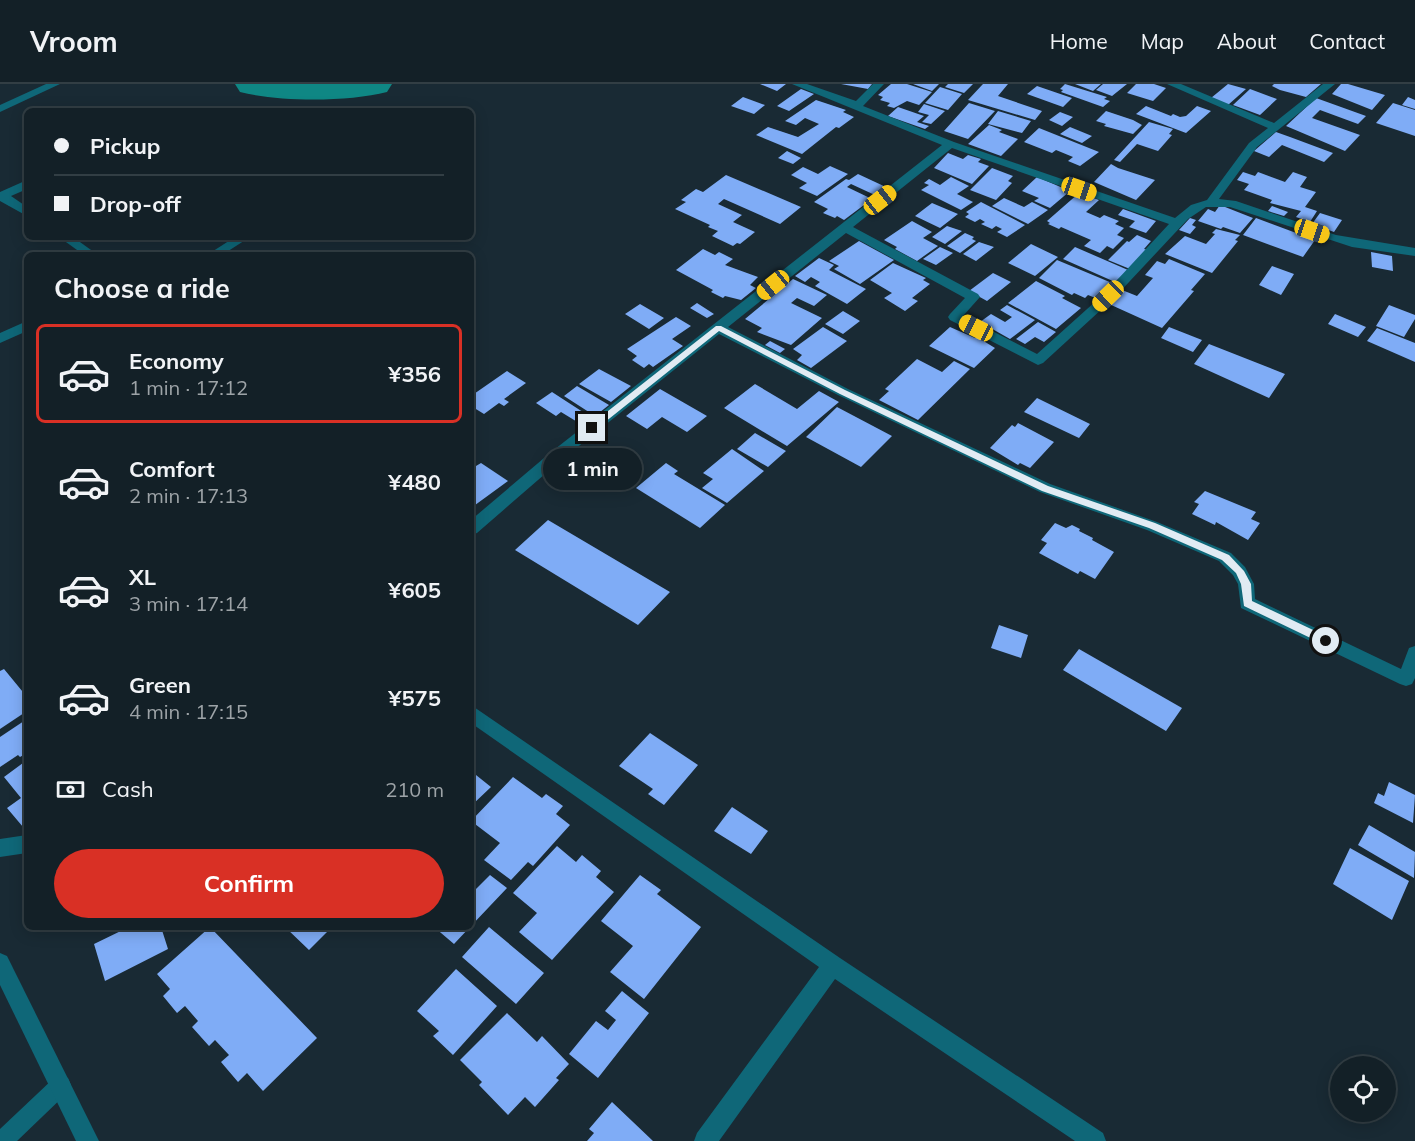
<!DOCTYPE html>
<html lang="en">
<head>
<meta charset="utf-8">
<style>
  body { margin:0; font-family:Mulish,sans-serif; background:#202d33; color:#f1f3f6; height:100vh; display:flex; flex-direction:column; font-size:22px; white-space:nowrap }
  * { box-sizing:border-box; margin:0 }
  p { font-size:20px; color:#9da3a7 }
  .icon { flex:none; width:33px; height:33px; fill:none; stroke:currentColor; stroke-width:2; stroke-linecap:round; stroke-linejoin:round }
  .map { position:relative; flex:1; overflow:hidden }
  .drawer { position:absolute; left:24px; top:168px; width:450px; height:678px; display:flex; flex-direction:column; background:#132027; border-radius:9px; box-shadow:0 3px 15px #0003,0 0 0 2px #323e44 }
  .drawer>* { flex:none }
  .top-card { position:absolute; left:24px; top:24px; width:450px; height:132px; border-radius:9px; box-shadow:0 3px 15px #0003,0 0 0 2px #323e44; display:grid; align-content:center; height:132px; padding:0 30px; background:#132027 }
  .fabs { position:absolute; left:1330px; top:972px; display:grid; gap:12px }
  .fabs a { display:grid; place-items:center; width:66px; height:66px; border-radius:50%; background:#132027; box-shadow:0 3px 15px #0003,0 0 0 2px #323e44; font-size:30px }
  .end { position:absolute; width:27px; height:27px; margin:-14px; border:8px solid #e1ebf3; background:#111; box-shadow:0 0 0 3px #111 }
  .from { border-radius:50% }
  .bubble { position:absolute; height:42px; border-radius:21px; background:#132027; box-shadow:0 3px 15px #0003,0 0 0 2px #323e44; font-size:20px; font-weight:700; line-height:42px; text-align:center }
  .car { position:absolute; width:18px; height:36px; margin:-18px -9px; border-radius:8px; box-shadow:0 0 4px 2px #0007; background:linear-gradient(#f5c518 24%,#345 0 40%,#f5c518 0 76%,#345 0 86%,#f5c518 0) }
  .top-card b { display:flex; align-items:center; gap:21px; height:57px; font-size:22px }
  .top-card b+b { border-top:2px solid #323e44 }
  .top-card i { width:15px; height:15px; background:#f1f3f6 }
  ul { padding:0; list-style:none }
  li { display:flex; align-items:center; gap:18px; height:99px; margin:0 12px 9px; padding:0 18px; border:3px solid transparent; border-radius:9px }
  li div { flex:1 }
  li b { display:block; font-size:22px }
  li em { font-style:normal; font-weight:700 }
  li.on { border-color:#d93025 }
  li>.icon { width:54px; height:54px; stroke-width:1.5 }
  h2 { padding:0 30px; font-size:27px; line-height:72px }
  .pay { display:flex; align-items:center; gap:15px; height:66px; padding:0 30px; font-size:22px }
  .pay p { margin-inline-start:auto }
  .primary-button { display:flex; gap:12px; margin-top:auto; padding:12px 30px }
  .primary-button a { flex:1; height:69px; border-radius:36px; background:#d93025; color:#fff; font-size:24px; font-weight:700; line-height:69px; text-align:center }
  header { display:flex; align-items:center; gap:36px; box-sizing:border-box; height:84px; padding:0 30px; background:#132027; border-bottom:2px solid #323e44 }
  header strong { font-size:28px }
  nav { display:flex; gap:33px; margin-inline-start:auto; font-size:21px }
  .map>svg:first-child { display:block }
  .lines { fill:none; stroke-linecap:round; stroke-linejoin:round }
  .river { fill:#0f8784; fill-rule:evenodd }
  .building { fill:#7facf6 }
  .service { fill:#0f6778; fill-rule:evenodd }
  .minor { fill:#0f6778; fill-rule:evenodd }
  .tertiary { fill:#0f6778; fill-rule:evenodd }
  .route { fill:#e1ebf3 }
</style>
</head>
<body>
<header>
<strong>Vroom</strong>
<nav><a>Home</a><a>Map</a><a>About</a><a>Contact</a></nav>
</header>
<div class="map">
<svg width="1415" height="1057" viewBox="0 0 1415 1057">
  <rect width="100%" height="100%" fill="#192a34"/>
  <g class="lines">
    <path class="river" d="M235 0H392L387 8C348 18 279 18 240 8Z"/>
  </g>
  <path class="building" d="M760 0H786L777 7Z
    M841 0H872L868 5Z
    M891 0H907L932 8 919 21 907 17 894 24 887 22 890 19 880 16 883 13 878 11Z
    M913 0H939L932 7Z
    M948 0H973L964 9 945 3Z
    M983 0H1008L998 12 1042 27 1035 36 968 16Z
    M1065 0 1107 13 1104 15 1110 17 1103 23 1061 8 1063 6 1060 5Z
    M1075 0H1101L1093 7Z
    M1103 0H1127L1112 12 1096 6Z
    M1136 0H1154L1166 4 1153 17 1127 9Z
    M1228 0 1246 5 1228 21 1211 14Z
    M1274 0H1321L1306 13 1280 6 1272 2Z
    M1341 0H1348L1385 11 1372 26 1332 10Z
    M1037 2 1072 14 1063 23 1027 10Z
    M940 3 962 10 948 26 925 19Z
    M801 5 814 10 789 27 777 22Z
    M1250 5 1277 15 1260 31 1233 21Z
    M743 13 765 21 754 30 731 22Z
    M1408 13 1415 16V25L1402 21Z
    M1316 14 1366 32 1358 40 1320 26 1312 34 1360 51 1345 67 1286 42Z
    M816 16 846 26 843 28 854 33 839 44 836 43 802 70 756 51 768 43 798 53 819 40 805 34 796 41 785 37Z
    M969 19 995 27 968 55 944 47Z
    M1393 19 1415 26V52L1376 39Z
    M924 20 945 27 931 40 922 38 929 31 918 28Z
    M1146 22 1171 32 1173 30 1180 33 1186 32 1197 22 1211 27 1186 49 1136 30Z
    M898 23 924 32 917 38 929 42 925 45 888 32Z
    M998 27 1031 37 1022 49 988 40Z
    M1106 27 1133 36 1142 41 1133 50 1104 42 1106 40 1096 37Z
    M1060 28 1073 33 1062 42 1049 36Z
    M1149 38 1173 45 1169 50 1172 51 1158 67 1137 60 1120 78 1114 76Z
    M989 41 1002 46 999 48 1018 55 1001 72 968 60Z
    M1070 43 1092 52 1082 59 1060 50Z
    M1039 44 1099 68 1080 82 1068 77 1073 73 1056 66 1052 69 1024 58Z
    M1276 48 1290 53 1333 69 1324 78 1282 61 1269 73 1254 67Z
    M787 67 801 74 793 80 778 74Z
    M948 69 963 75 968 71 981 75 978 78 989 82 972 100 934 84Z
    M1111 80 1118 84 1155 96 1136 116 1094 98Z
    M830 82 848 90 817 112 799 104 807 99 791 91 803 83 818 90Z
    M992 84 1013 92 1008 97 1012 99 996 116 970 106Z
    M1243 88 1255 92 1258 88 1285 98 1293 88 1307 93 1300 103 1316 108 1305 123 1317 127 1310 138 1296 133 1301 127 1270 119 1272 116 1244 106 1249 100 1237 96Z
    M858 90 888 104 877 112 851 100 847 103 872 115 844 136 837 132 835 134 823 129 828 125 814 118 846 95 849 96Z
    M726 91 801 123 780 140 724 115 718 120 742 131 733 138 755 148 740 160 737 159 733 162 712 152 718 147 708 143 710 141 675 125 686 118 681 116 696 105 703 108Z
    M951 93 969 102 957 110 973 118 961 126 921 106 929 101 924 99 929 95 940 101Z
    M1037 93 1070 107 1050 124 1034 117 1039 114 1022 107Z
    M1079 109 1099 116 1086 128 1100 134 1104 131 1119 137 1115 140 1124 144 1117 151 1124 154 1113 165 1107 162 1100 169 1084 162 1091 156 1061 143 1059 145 1048 140 1050 139 1047 137Z
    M1004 114 1024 123 1032 118 1048 126 1028 140 992 122Z
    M981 118 1025 141 1007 153 997 148 1002 145 996 142 992 145 981 140 985 138 980 135 975 138 965 133 969 130 966 128Z
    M932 119 958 130 940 144 915 132Z
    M1220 121 1253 134 1240 149 1223 143 1221 145 1198 137 1208 125 1215 128Z
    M1272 122 1288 128 1284 132 1268 127Z
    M1123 125 1156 137 1146 149 1129 143 1135 137 1118 131Z
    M1320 129 1342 136 1334 148 1312 140Z
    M1190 134 1196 136 1192 141 1196 143 1190 150 1179 146Z
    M1256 134 1315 156 1303 173 1243 151Z
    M912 137 932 148 923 154 938 162 917 177 895 165 897 163 884 156Z
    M947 142 962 147 945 160 932 153Z
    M1216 145 1240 151 1235 156 1238 157 1212 189 1165 170 1185 152 1206 160 1215 150 1212 149Z
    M965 149 974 153 972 155 976 157 960 169 947 162Z
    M1137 151 1151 157 1144 165 1148 166 1130 185 1108 176 1127 157 1129 158Z
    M859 157 894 176 860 200 834 185 839 182 829 177Z
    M979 158 994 163 976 177 963 170Z
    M1031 160 1058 173 1035 192 1008 179Z
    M940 163 953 169 936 181 923 175Z
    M1075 163 1128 186 1115 198 1063 175Z
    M703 165 715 171 719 168 733 175 725 181 758 193 750 201 756 204 741 216 725 212 723 214 711 208 713 206 676 186Z
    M1371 168 1392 172 1393 187 1372 183Z
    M819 174 834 181 829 186 866 205 847 220 815 202 820 198 811 193 805 198 795 192Z
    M1169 175 1205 190 1191 206 1194 207 1162 244 1109 220 1122 206 1137 212 1153 194 1145 191 1157 177 1165 180Z
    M1057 176 1112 199 1098 215 1088 211 1085 214 1074 209 1072 211 1039 194Z
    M893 179 926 194 923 196 930 200 912 214 918 217 905 227 884 214 892 209 870 196Z
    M1272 182 1294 190 1281 211 1259 201Z
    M993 189 1011 198 987 217 969 207Z
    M793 195 827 211 814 222 797 214 791 219 822 234 791 261 757 248 762 244 745 235Z
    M1036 197 1065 212 1062 214 1081 224 1056 245 1008 219Z
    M697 219 714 230 707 234 690 224Z
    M640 220 664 234 649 245 625 230Z
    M1007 221 1035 236 1010 255 980 238 991 230 1005 238 1012 233 1000 226Z
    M1389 221 1415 231V235L1404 253 1376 242Z
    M843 227 860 237 843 250 825 240Z
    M1335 230 1366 243 1358 253 1328 240Z
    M676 233 691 242 672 255 683 262 653 283 649 280 644 284 632 276 637 272 627 265Z
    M1038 238 1056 248 1044 258 1035 253 1025 260 1016 255Z
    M823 243 847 257 811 284 797 276 802 271 793 265Z
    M950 243 975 254 977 253 995 264 974 284 929 262Z
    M1169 243 1202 256 1193 268 1161 254Z
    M1377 244 1415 259V278L1367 257Z
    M770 257 785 265 780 269 765 261Z
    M1209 260 1285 290 1269 314 1194 280Z
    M917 275 942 288 954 277 970 285 918 336 879 316 889 307 885 305Z
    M599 285 631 302 611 318 579 300Z
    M507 287 526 299 504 315 509 318 504 322 499 319 484 330 471 322V312Z
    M755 300 797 325 819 307 839 318 787 362 724 324Z
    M577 302 609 321 595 332 564 312Z
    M660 305 707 332 687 348 662 333 647 345 626 332Z
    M552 308 589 332 579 339 561 328 556 332 536 319Z
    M1037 314 1090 340 1079 354 1024 328Z
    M837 323 892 352 861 383 806 353Z
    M1018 339 1054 358 1030 384 1020 379 1018 381 990 364 1012 341 1015 343Z
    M755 349 786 367 768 383 737 365Z
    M732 365 764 387 727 419 702 404 713 395 703 389Z
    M471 379 476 382 481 379 508 397 471 424Z
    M666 379 678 387 674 390 725 421 700 444 636 404Z
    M1205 407 1256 428 1251 435 1260 439 1248 456 1216 438 1215 441 1192 430 1199 420 1194 418Z
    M548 436 670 508 638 541 515 466Z
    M1055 439 1066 444 1072 441 1080 445 1079 447 1093 454 1092 456 1114 468 1095 495 1080 487 1078 490 1039 469 1047 459 1041 456Z
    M999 541 1028 551 1021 574 991 564Z
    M1079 565 1182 624 1166 647 1063 586Z
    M4 585 27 613V627L0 645V587Z
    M27 635V669L20 673 18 671 0 683V653Z
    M650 649 698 681 664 721 648 710 653 705 619 682Z
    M27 676V740L23 743 7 724 21 714 4 693Z
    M471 687 491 703 471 722Z
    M513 693 542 714 546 710 563 722 556 730 570 741 533 782 528 778 511 796 484 776 500 759 471 737Z
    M1389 698 1415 711 1413 739 1374 719 1378 709 1384 712Z
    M732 723 768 747 751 770 714 747Z
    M1369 741 1415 768 1414 794 1358 761Z
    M557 762 576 778 582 771 601 787 596 793 614 808 552 876 519 848 537 829 513 809Z
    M1350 764 1409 797 1392 836 1333 800Z
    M490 791 507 804 471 842V810Z
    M640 791 661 806 657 810 701 843 644 915 610 888 633 862 601 837Z
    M129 843H161L168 865 105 897 94 860Z
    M210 843 317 954 263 1007 247 989 238 998 221 978 229 971 215 956 209 962 192 943 198 937 185 922 177 929 163 912 170 905 157 890Z
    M285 843H332L309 866Z
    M434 843H470L454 860Z
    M489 843 544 889 516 920 462 873Z
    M456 885 497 922 453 971 433 952 439 947 417 927Z
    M622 907 649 929 598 994 569 970 596 937 608 946 616 936 605 927Z
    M507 929 537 958 542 952 569 980 556 994 559 996 535 1023 525 1013 508 1031 479 1001 482 998 460 976Z
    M612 1018 653 1057H587L594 1049 589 1045Z"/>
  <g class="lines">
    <path class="service" d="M61 991 68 994 71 1001 68 1008 17 1057H0V1045L54 994Z"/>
    <path class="minor" d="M46 0H60L0 28V21Z
      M792 0H807L856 17 873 0H884L863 22 954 58 1175 134 1191 121 1207 116 1249 59 1268 44 1167 0H1181L1274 39 1323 0H1335L1257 63 1219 115 1236 117 1336 151 1415 164V172L1352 163 1230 123H1206L1188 135 1115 213 1043 279 1038 281 950 236 948 233 950 230 965 214 846 149 728 243 848 305 1050 400 1157 438 1231 469 1245 483 1254 500 1255 515 1401 585 1409 564 1415 562V594L1412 600 1406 602 1400 600 1241 524 1238 500 1233 491 1219 477 1147 446 1040 408 838 311 719 250 560 377 477 449 471 451V436L550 369 942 61ZM952 64 1169 140 1106 208 1037 270 963 232 980 213 978 210 853 143Z
      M27 96V105L11 112 27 123V132L0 117V108Z
      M59 153H73L98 171H84Z
      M235 153H250L222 171H207Z
      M27 237V247L0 259V249Z
      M471 621 840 874 1103 1049 1106 1057H1075L835 895 719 1057H694L697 1049 819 883 471 639Z
      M27 751V769L0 773V755Z"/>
    <path class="tertiary" d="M0 869 7 872 99 1057H76L0 901Z"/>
  </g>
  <path class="route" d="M716 242H721L845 306 1048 402 1155 439 1229 471 1244 487 1251 500 1252 517 1330 554V560H1323L1244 522 1241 500 1236 489 1222 476 1149 444 1042 407 840 310 719 247 595 346H589V342Z"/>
</svg>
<div class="fabs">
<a><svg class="icon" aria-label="locate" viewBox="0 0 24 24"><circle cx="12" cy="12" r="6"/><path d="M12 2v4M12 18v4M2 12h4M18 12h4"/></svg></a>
</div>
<i class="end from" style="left:1326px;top:557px"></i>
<i class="end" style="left:592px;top:344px"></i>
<div class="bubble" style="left:543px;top:364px;width:99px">1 min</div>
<i class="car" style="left:1079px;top:105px;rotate:109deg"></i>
<i class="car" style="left:880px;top:116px;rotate:52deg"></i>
<i class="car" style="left:1312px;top:147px;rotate:109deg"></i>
<i class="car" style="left:773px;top:201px;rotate:231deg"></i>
<i class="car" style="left:1108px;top:212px;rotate:226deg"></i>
<i class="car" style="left:976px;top:244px;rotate:297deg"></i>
<div class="top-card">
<b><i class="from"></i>Pickup</b>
<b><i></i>Drop-off</b>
</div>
<section class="drawer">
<h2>Choose a ride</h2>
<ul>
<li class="on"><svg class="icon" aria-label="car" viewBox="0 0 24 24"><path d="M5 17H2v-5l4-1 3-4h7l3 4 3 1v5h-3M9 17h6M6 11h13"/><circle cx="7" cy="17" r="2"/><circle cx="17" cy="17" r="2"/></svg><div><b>Economy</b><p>1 min · 17:12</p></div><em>¥356</em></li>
<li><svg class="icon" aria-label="car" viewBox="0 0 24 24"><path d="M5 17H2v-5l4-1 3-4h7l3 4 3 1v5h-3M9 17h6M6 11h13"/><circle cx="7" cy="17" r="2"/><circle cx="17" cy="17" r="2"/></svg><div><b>Comfort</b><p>2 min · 17:13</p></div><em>¥480</em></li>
<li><svg class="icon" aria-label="car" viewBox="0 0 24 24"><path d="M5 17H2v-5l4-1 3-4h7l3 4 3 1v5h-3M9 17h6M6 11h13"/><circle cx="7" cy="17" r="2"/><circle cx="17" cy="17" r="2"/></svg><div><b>XL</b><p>3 min · 17:14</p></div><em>¥605</em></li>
<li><svg class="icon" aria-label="car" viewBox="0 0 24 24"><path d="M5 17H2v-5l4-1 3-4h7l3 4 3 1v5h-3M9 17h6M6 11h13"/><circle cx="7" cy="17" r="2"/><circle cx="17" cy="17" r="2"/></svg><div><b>Green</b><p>4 min · 17:15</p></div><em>¥575</em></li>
</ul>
<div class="pay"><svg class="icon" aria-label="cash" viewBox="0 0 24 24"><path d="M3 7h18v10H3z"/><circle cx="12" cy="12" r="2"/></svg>Cash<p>210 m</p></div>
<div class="primary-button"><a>Confirm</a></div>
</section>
</div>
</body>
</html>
